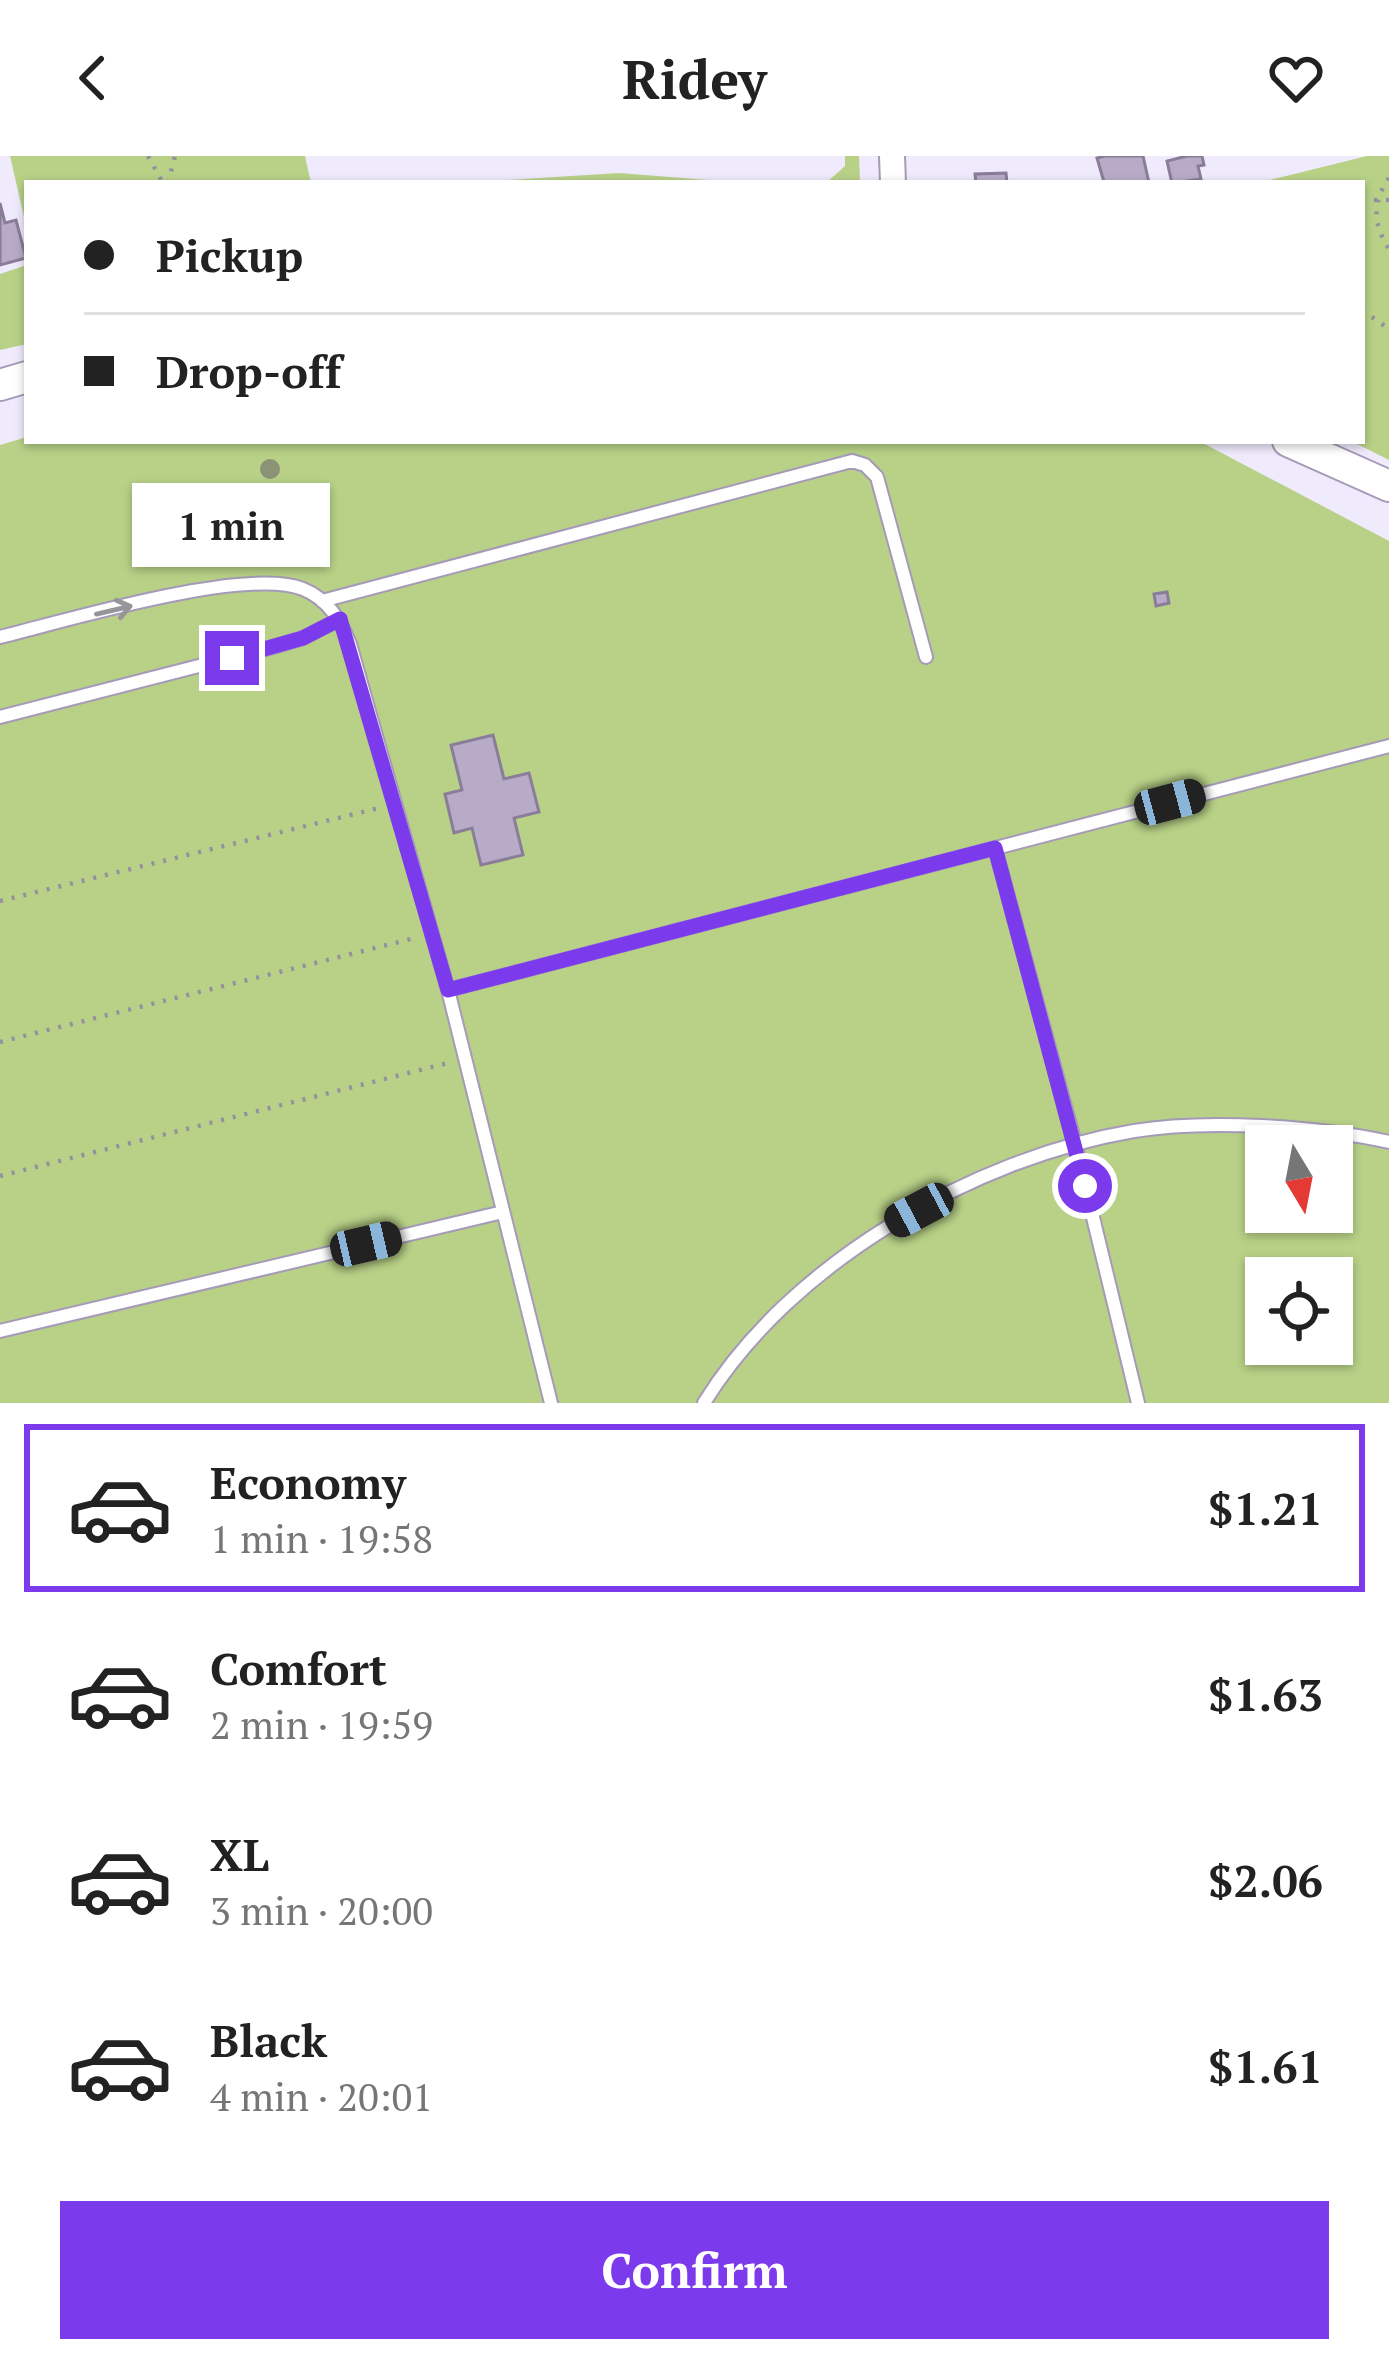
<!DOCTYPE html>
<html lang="en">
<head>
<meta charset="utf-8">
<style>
  body { margin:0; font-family:"PT Serif",serif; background:#f6f6f6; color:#222; height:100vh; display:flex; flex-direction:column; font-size:45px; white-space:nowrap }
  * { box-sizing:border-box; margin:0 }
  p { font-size:39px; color:#767676 }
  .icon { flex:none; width:66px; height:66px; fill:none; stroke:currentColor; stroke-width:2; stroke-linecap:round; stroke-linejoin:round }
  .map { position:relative; height:1247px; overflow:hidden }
  .sheet { display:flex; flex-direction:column; background:#fff; flex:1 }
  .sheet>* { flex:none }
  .top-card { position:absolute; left:24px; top:24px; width:1341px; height:264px; border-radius:0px; box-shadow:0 3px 9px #0004; display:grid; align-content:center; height:264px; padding:0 60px; background:#fff }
  .needle { width:78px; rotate:170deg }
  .buttons { position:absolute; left:1245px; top:969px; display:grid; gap:24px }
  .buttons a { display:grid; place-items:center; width:108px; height:108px; border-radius:0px; background:#fff; box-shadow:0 3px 9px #0004; font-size:60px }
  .end { position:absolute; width:54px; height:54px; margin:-27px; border:15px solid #7c3aed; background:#fff; box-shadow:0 0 0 6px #fff }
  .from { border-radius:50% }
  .bubble { position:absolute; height:84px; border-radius:0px; background:#fff; box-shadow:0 3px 9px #0004; font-size:39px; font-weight:800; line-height:84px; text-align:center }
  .car { position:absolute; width:36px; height:72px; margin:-36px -18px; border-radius:15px; box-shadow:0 0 9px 3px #0007; background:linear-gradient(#222 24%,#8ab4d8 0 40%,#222 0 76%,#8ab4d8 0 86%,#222 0) }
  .top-card b { display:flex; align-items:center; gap:42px; height:114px; font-size:45px }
  .top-card b+b { border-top:3px solid #e0e0e0 }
  .top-card i { width:30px; height:30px; background:#222 }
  ul { padding:21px 0 0; list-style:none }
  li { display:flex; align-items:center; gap:36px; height:168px; margin:0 24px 18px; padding:0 36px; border:6px solid transparent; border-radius:0px }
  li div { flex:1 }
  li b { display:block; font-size:45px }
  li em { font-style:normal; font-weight:800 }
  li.current { border-color:#7c3aed }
  li>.icon { width:108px; height:108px; stroke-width:1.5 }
  .primary-button { display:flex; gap:24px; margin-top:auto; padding:24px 60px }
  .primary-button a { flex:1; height:138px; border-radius:0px; background:#7c3aed; color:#fff; font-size:48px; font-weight:800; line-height:138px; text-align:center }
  header { display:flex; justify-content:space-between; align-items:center; height:156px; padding:0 60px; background:#fff; font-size:54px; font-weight:800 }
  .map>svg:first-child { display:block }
  .green { fill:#b8d187; fill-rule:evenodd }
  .building { fill:#b7abc8; stroke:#897d99; stroke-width:3 }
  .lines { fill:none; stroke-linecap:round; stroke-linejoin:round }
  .service-casing { stroke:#a59ab7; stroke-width:16 }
  .minor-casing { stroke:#a59ab7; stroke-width:28 }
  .tertiary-casing { stroke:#a59ab7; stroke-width:34 }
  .path { stroke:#95909f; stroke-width:4.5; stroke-dasharray:3 9; stroke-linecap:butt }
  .service { stroke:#fff; stroke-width:12 }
  .minor { stroke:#fff; stroke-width:24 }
  .tertiary { stroke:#fff; stroke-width:30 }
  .tree { fill:#8b9276 }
  .oneway { stroke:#97959a }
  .route { stroke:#7c3aed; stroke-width:15 }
</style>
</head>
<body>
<header><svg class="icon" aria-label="back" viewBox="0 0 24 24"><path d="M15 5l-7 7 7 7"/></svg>Ridey<svg class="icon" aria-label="heart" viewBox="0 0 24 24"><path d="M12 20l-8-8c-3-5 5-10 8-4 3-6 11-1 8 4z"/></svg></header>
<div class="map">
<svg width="1389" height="1247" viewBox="0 0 1389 1247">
  <rect width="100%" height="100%" fill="#f0eafd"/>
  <path class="green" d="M10 0H305L311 27H27V74Z
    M845 0H859L860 27H826L845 10Z
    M1367 0H1389V304L1351 285H1362V27H1258Z
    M619 17 746 27H463Z
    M27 109V188L0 194V118Z
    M27 281V285H1199L1389 385V1247H0V289ZM1266 990H1332V1056H1266ZM1266 1122H1332V1188H1266Z"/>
  <path class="building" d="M1105 0H1143L1149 27H1100L1104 26 1097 2Z
    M1187 0H1202L1204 9 1198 10 1201 23 1172 27 1167 5Z
    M1006 17 1007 27H976L975 18Z
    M0 47 5 67 16 64 26 102 0 109Z
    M1167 436 1169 447 1156 450 1154 438Z
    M493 579 504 623 529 617 539 656 514 662 523 699 481 709 472 672 454 677 445 638 462 634 451 589Z"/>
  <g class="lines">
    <g class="service-casing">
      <path id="service" d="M322 445 852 305 865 309 877 321 926 501
        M0 481C65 465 247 410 303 433 328 443 341 465 350 488L448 834
        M0 561 273 491 303 482 340 463
        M995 692 1075 987 1138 1247
        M0 1175 503 1056
        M551 1247 448 834 1389 590
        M704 1247C790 1107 974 1002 1134 975 1205 963 1318 970 1389 986"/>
    </g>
    <g class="minor-casing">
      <path id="minor" d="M892 0 893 27"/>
    </g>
    <g class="tertiary-casing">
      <path id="tertiary" d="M0 229 27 221
        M1288 285 1389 330"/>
    </g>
    <path class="path" d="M148 0 163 27
      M1389 22C1372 46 1373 69 1389 93
      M168 27 175 0
      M1362 44H1389
      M1362 154 1389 173
      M0 745 379 652
      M0 886 415 782
      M0 1020 448 907"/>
    <use href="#service" class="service"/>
    <use href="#minor" class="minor"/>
    <use href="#tertiary" class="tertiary"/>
  </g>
  <circle class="tree" cx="270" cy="313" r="10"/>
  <defs><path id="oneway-shaft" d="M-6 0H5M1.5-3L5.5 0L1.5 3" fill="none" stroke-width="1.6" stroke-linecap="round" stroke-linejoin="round" transform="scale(3)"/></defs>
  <use class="oneway" href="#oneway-shaft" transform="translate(114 454) rotate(-13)"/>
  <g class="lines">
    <path class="route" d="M232 502 303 482 340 463 448 834 995 692 1085 1030"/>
  </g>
</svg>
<div class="buttons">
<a><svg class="needle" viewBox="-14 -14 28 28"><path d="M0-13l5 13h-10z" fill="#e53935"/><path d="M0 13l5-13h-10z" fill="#767676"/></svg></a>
<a><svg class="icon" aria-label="locate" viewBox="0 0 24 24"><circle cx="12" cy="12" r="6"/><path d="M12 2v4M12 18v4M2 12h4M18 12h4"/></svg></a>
</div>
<i class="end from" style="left:1085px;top:1030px"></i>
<i class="end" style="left:232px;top:502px"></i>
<div class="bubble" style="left:132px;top:327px;width:198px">1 min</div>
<i class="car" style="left:1170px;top:646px;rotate:75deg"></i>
<i class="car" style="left:919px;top:1054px;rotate:242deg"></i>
<i class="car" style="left:366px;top:1088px;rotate:77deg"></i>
<div class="top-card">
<b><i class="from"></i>Pickup</b>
<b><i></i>Drop-off</b>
</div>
</div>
<section class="sheet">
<ul>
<li class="current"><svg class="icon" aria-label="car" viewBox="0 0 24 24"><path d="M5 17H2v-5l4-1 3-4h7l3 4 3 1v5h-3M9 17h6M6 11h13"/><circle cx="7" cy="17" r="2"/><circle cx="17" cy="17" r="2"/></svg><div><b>Economy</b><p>1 min · 19:58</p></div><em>$1.21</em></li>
<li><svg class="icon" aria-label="car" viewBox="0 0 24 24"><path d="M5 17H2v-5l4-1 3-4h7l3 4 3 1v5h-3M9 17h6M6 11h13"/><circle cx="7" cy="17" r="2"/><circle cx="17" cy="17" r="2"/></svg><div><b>Comfort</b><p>2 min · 19:59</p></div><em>$1.63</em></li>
<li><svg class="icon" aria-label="car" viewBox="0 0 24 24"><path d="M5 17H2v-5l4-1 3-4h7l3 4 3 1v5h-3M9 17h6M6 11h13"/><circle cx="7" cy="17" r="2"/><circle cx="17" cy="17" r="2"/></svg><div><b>XL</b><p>3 min · 20:00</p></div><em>$2.06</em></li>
<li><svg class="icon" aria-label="car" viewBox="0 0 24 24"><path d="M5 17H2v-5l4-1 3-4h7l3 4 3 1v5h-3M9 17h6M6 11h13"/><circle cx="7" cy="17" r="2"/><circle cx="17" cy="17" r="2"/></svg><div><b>Black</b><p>4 min · 20:01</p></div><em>$1.61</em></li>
</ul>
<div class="primary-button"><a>Confirm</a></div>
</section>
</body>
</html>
